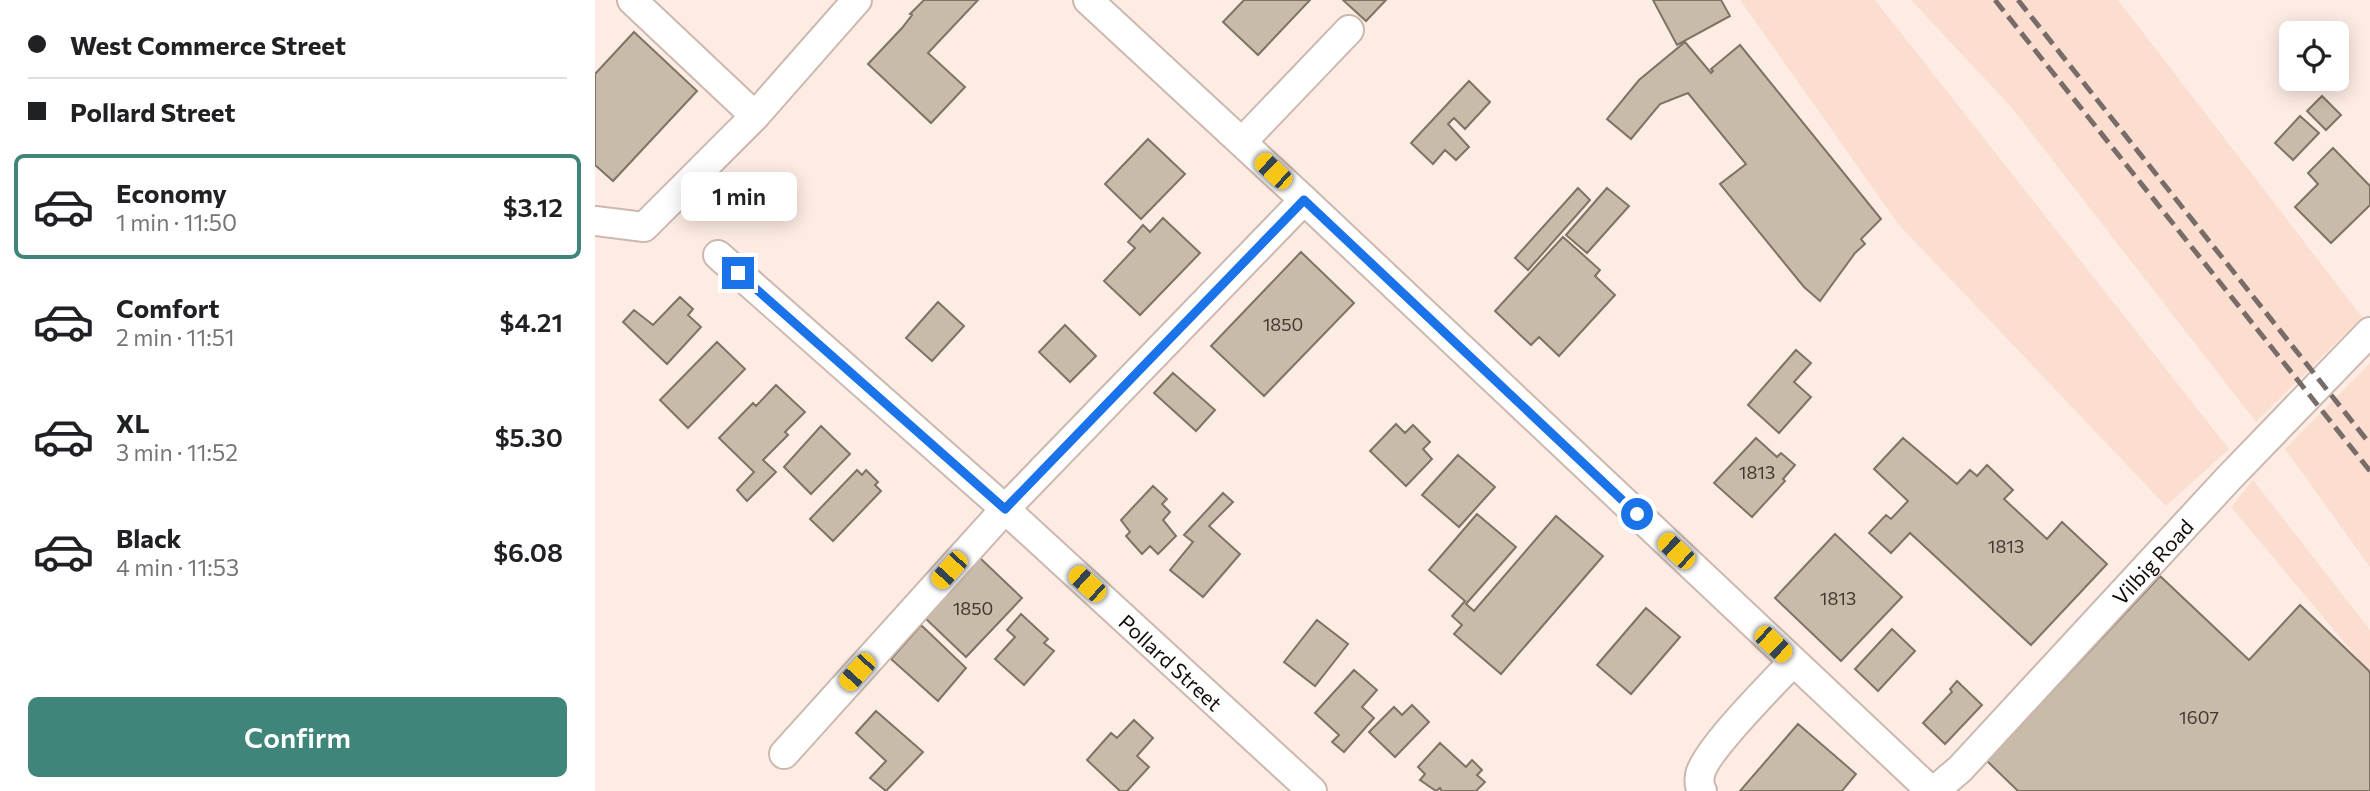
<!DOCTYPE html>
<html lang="en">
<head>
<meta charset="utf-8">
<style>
  body { margin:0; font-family:Commissioner,sans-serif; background:#f6f6f6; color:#202124; height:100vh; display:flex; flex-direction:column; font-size:26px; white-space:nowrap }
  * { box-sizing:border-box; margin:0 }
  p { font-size:23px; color:#757577 }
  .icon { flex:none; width:38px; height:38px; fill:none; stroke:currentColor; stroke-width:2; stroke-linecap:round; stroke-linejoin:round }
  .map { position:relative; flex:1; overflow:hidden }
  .sheet { display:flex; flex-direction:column; background:#fff; width:595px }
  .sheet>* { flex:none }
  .guide { display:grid; align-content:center; height:154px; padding:0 28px; background:#fff }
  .buttons { position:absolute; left:1684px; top:21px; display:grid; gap:14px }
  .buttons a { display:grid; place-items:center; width:70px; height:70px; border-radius:10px; background:#fff; box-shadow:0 4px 18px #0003; font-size:35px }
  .end { position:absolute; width:32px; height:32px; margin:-16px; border:9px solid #1a73e8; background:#fff; box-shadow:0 0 0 4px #fff }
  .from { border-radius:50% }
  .bubble { position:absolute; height:49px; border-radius:10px; background:#fff; box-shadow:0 4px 18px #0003; font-size:23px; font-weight:600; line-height:49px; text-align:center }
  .car { position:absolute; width:21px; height:42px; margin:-21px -10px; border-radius:9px; box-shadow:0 0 5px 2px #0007; background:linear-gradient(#f5c518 24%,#345 0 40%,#f5c518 0 76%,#345 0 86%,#f5c518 0) }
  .guide b { display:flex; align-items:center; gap:24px; height:66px; font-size:26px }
  .guide b+b { border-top:2px solid #e0e0e0 }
  .guide i { width:18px; height:18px; background:#202124 }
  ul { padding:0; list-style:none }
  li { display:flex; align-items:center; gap:21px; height:105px; margin:0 14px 10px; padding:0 14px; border:4px solid transparent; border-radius:10px }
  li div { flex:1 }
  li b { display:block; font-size:26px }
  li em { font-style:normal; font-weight:600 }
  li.current { border-color:#40857a }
  li>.icon { width:63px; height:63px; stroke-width:1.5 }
  .primary-button { display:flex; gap:14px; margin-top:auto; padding:14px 28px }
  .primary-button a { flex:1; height:80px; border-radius:10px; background:#40857a; color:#fff; font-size:28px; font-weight:600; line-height:80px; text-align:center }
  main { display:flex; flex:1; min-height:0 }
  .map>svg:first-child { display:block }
  .built { fill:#fbded0 }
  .building { fill:#c8bbaa; stroke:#7e7364; stroke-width:2 }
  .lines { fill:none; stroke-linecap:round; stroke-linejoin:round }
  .minor-casing { stroke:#ccb8ae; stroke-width:32 }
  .minor { stroke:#fff; stroke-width:28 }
  .rail { stroke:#776c67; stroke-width:5; stroke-dasharray:14 7; stroke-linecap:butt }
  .route { stroke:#1a73e8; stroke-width:9 }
  .labels { text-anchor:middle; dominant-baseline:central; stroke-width:5; stroke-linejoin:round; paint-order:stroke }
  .number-label { font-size:18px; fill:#413832 }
  .street-label { font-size:21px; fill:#140d0a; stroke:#fdfdfd }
</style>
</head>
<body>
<main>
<section class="sheet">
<div class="guide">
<b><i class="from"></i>West Commerce Street</b>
<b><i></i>Pollard Street</b>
</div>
<ul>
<li class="current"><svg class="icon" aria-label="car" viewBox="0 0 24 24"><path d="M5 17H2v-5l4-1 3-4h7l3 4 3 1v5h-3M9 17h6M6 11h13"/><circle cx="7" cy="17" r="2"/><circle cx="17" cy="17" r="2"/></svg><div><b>Economy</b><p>1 min · 11:50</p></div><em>$3.12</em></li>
<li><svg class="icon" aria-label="car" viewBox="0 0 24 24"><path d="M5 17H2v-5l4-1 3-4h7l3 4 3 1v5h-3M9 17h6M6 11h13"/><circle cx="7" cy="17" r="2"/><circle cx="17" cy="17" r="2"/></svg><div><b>Comfort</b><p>2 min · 11:51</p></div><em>$4.21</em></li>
<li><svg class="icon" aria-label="car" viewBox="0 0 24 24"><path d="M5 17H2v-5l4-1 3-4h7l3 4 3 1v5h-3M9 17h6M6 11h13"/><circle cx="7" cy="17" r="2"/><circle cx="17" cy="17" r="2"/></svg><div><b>XL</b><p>3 min · 11:52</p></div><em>$5.30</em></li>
<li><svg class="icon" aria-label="car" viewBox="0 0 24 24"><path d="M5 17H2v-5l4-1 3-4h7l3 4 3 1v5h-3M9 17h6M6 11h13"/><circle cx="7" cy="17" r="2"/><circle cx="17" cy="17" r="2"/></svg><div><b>Black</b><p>4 min · 11:53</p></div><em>$6.08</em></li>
</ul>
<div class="primary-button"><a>Confirm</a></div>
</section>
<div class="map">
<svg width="1775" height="791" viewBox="0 0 1775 791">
  <rect width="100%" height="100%" fill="#fdece4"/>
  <path class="built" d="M1145 0H1280L1634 449 1571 506 1304 225Z
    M1316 0H1523L1767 317 1661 422 1417 108Z
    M1775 363V567L1690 449Z
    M1658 480 1775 630V673L1636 507Z"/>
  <path class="building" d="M329 0H383L333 53 370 87 336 123 273 64 307 28 317 15 315 14Z
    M649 0H715L663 55 628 22Z
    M748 0H791L771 21Z
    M1058 0H1126L1135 16 1082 45Z
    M39 32 102 91 18 181 0 165V74Z
    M1090 42 1116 73 1118 71 1116 69 1145 45 1286 219 1266 239 1270 244 1260 253 1225 301 1209 287 1125 184 1151 164 1093 93 1065 104 1036 139 1012 119 1044 80Z
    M874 81 895 102 870 129 859 118 853 124 874 147 861 160 850 150 838 164 816 143Z
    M1727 96 1746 115 1731 130 1712 111Z
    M1705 116 1724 133 1698 160 1680 143Z
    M553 139 590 174 546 219 510 184Z
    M1738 148 1775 186V205L1736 243 1700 207 1723 184 1713 173Z
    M983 188 995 200 933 270 920 258Z
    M1012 188 1034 206 992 253 971 235Z
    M568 218 605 253 545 315 509 281 540 248 533 242 548 225 555 232Z
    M968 237 1005 270 1000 276 1020 295 964 356 944 337 936 345 900 311Z
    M706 252 759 303 669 396 616 346Z
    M85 297 98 309 93 315 106 327 72 364 28 322 39 310 58 325Z
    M343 302 369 326 337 361 311 338Z
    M470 325 501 356 475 382 444 352Z
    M122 342 150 369 93 428 65 400Z
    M1201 350 1216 363 1199 382 1216 397 1184 433 1153 405Z
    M578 373 620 410 601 431 559 393Z
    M181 385 210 412 190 432 193 435 168 460 181 472 152 501 142 490 159 472 124 438 158 403 161 406Z
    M801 424 810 433 818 425 835 442 828 449 837 459 811 486 775 451Z
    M226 426 255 454 216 494 189 467Z
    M1161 438 1182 457 1186 453 1200 465 1188 479 1190 481 1157 517 1119 483Z
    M1308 438 1362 484 1375 470 1382 476 1392 465 1418 490 1409 499 1452 539 1467 522 1512 564 1436 645 1315 533 1296 553 1274 533 1291 515 1296 519 1313 501 1279 469Z
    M863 455 900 487 864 527 827 495Z
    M262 470 267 475 271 470 283 482 280 485 286 491 238 541 215 519Z
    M558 486 572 499 567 504 575 512 568 520 581 536 563 554 555 546 547 554 531 536 535 532 526 520Z
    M628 493 638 502 614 526 645 554 608 597 575 570 598 542 589 535Z
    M882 514 921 547 871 604 879 611 961 516 1008 556 906 674 859 634 867 625 857 616 870 601 834 570Z
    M1240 534 1307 597 1246 661 1180 598Z
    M385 558 427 598 371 657 329 617Z
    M1565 576 1654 660 1705 605 1773 670 1775 673V791H1423L1392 761Z
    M1051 608 1085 637 1036 694 1002 665Z
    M426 614 453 639 449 643 459 651 429 685 400 659 420 637 412 630Z
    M722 620 753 644 720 686 689 662Z
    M326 625 371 668 343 701 296 659Z
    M1297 629 1320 651 1283 691 1260 669Z
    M759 670 782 690 767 707 779 718 749 752 737 742 744 735 720 713Z
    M1362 681 1387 705 1350 744 1328 723 1357 692 1355 689Z
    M817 705 834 722 800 757 774 732 799 707 807 715Z
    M281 711 328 752 291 791 275 778 291 761 261 733Z
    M539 720 558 738 542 756 554 767 532 791H525L492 760 516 733 522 738Z
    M1203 724 1261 774 1247 791H1145Z
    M845 743 871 767 877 760 887 770 882 775 890 782 881 791H847L845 788 841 791 825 780 830 774 823 767Z"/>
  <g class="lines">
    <g class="minor-casing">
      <g id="minor">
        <path d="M37 0 160 116"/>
        <path d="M493 0 709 200 1336 791"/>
        <path d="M647 142 754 30"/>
        <path d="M0 221 49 227 160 116 262 0"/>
        <path id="s1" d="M123 255 410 509 717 791"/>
        <path d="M189 754 410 509 709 200"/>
        <path d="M1107 791C1104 786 1104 781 1105 775 1109 752 1178 683 1198 662"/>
        <path id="s2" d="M1339 791 1365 769 1633 479 1775 332"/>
      </g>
    </g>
    <use href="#minor" class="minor"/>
    <path class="rail" d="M1400 0 1775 471
      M1423 0 1775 444"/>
  </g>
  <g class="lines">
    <path class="route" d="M143 273 410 509 709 200 1042 514"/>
  </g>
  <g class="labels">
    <g class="number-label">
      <text x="688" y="324">1850</text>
      <text x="1162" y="472">1813</text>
      <text x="1411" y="546">1813</text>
      <text x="1243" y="598">1813</text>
      <text x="378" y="608">1850</text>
      <text x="1604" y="717">1607</text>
    </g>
    <g class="street-label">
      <text stroke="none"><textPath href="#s2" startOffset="317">Vilbig Road</textPath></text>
      <text stroke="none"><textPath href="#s1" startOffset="609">Pollard Street</textPath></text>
    </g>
  </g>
</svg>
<div class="buttons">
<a><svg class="icon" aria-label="locate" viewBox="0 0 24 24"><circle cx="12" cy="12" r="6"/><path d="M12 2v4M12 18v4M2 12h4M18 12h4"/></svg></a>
</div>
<i class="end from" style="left:1042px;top:514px"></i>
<i class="end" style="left:143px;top:273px"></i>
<div class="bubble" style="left:86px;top:172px;width:116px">1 min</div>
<i class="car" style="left:678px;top:171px;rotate:313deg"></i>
<i class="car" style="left:1081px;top:551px;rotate:313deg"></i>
<i class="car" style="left:354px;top:570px;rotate:222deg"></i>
<i class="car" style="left:492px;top:584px;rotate:312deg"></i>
<i class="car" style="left:1178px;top:644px;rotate:133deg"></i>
<i class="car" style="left:262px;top:672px;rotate:222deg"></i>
</div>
</main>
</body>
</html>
